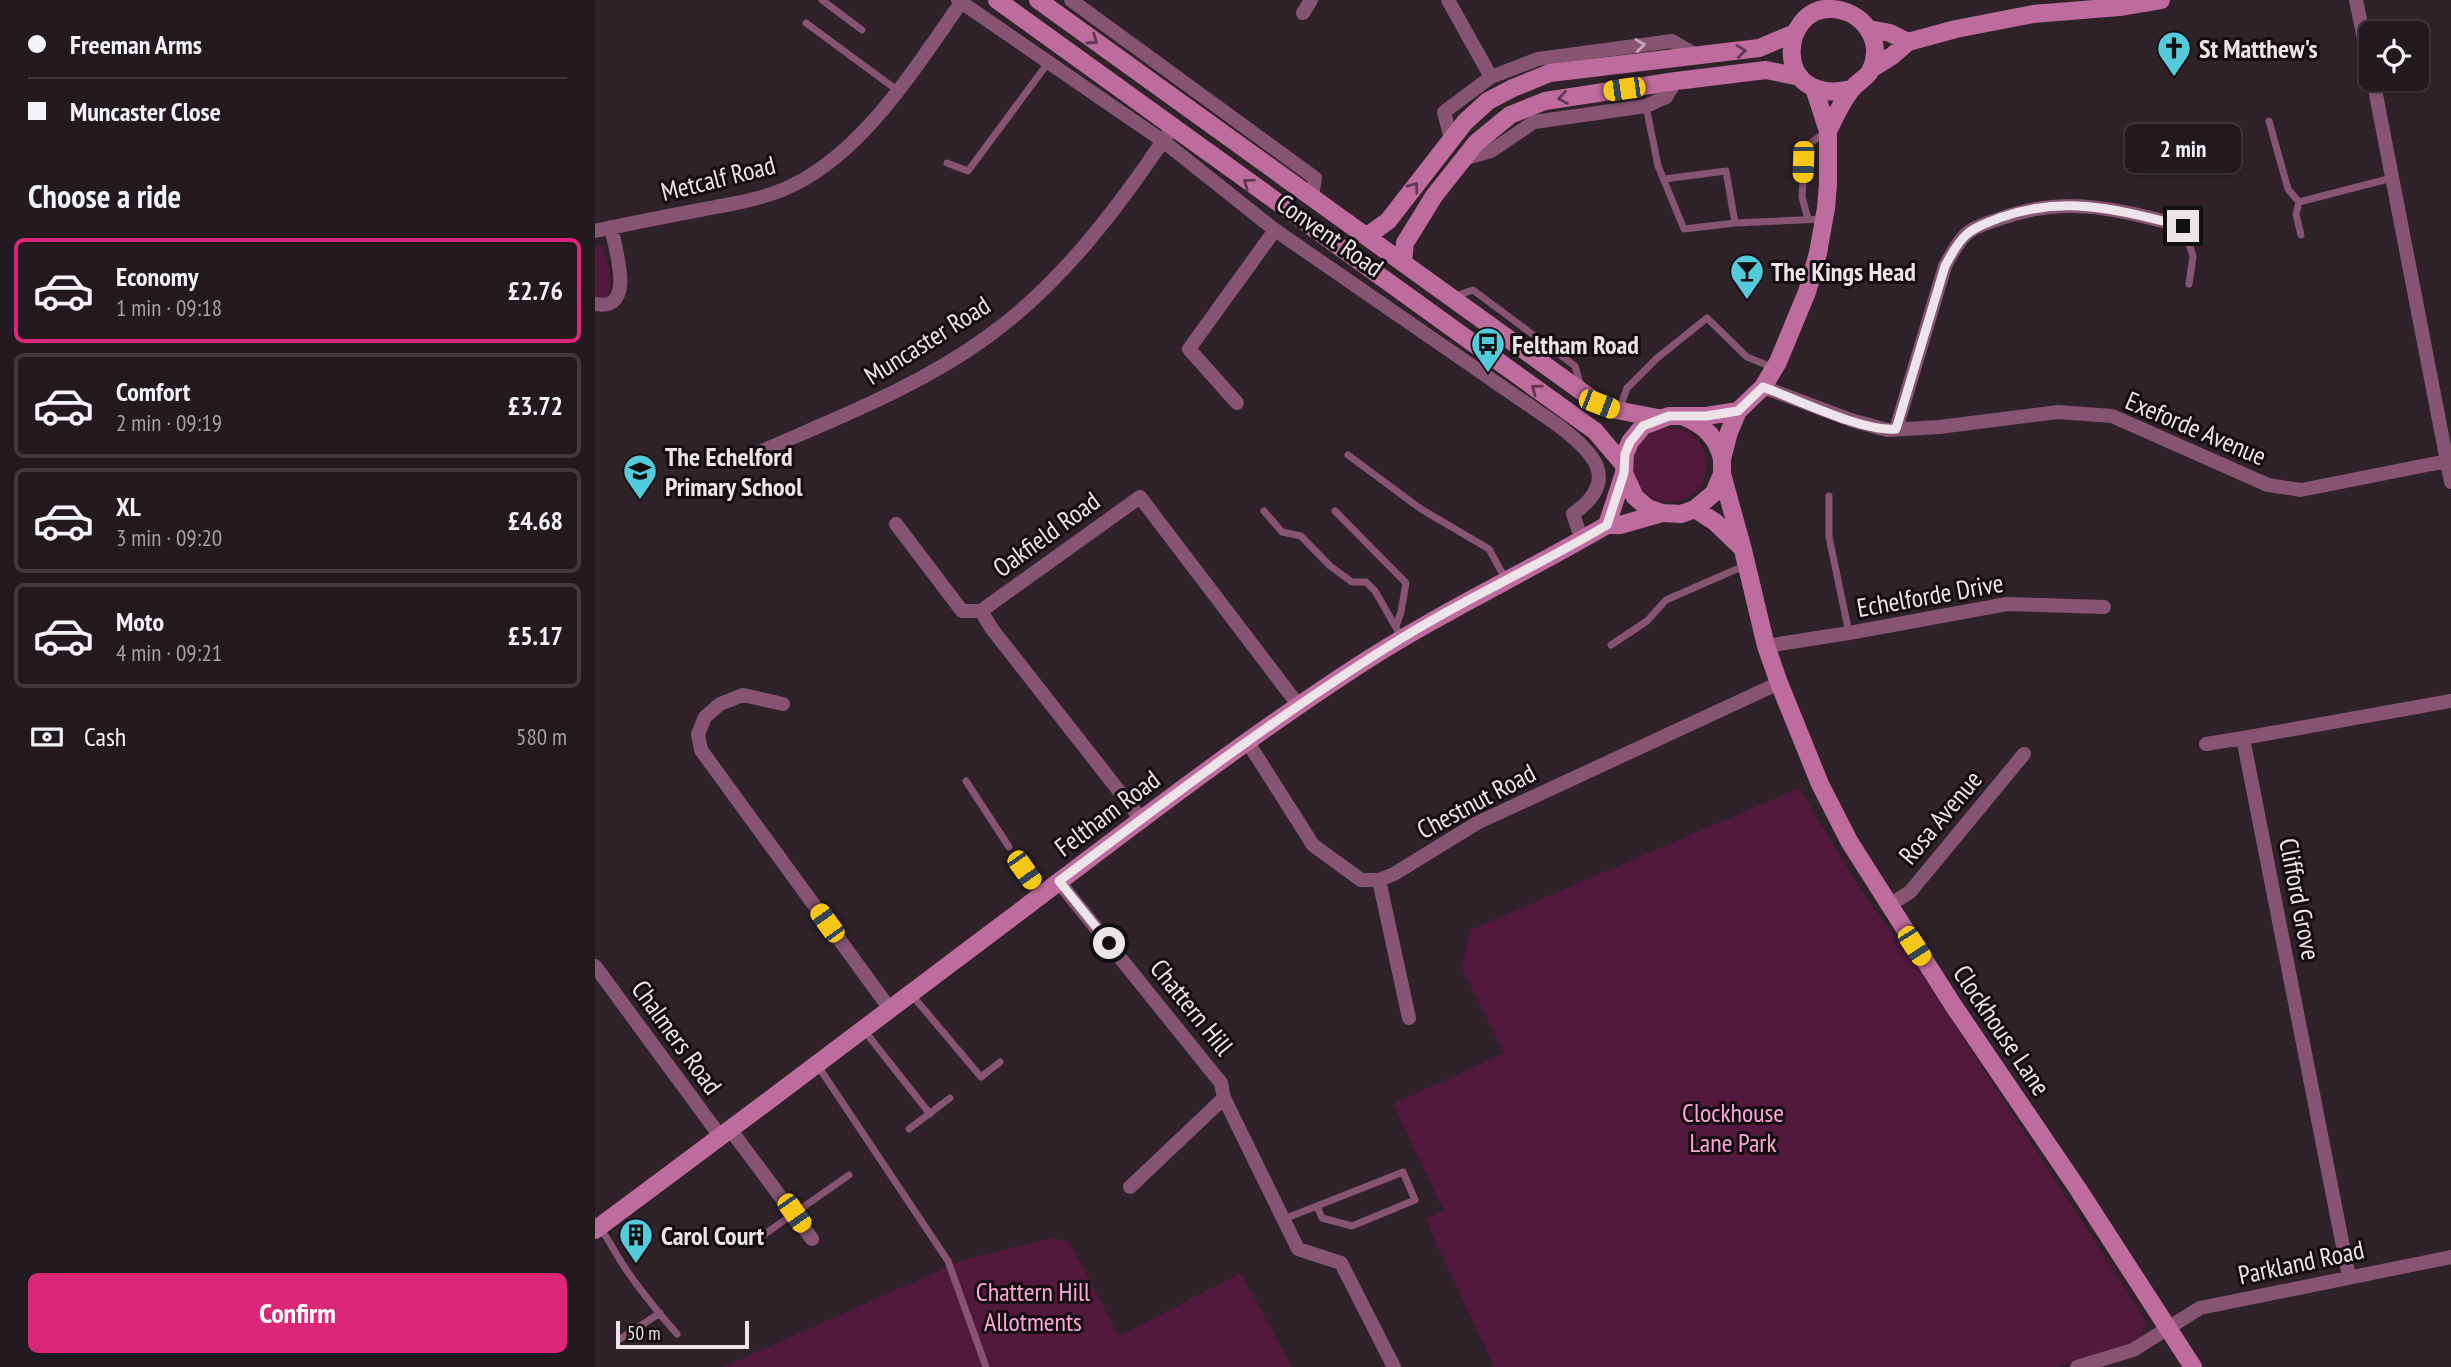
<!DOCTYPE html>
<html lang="en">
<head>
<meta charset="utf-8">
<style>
  body { margin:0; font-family:"PT Sans Narrow",sans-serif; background:#2b2328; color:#f1f3f6; height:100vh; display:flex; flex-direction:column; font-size:26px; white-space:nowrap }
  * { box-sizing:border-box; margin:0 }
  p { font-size:23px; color:#a3a1a4 }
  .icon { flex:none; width:38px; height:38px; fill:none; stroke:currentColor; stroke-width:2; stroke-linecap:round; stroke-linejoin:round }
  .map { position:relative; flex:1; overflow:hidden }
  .side { display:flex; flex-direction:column; background:#231a1f; width:595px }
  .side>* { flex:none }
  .hud { display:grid; align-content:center; height:154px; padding:0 28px; background:#231a1f }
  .controls { position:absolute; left:1764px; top:21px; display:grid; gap:14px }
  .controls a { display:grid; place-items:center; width:70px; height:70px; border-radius:10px; background:#231a1f; box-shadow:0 2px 5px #0004,0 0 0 2px #40383d; font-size:35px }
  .scale { position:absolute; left:21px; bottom:18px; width:133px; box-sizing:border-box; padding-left:7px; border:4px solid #ede4e9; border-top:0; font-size:19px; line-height:24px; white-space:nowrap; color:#ede4e9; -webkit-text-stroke:5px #140e11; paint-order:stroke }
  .end { position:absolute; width:32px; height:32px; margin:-16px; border:9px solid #ede4e9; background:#111; box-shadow:0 0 0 4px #111 }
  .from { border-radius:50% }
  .bubble { position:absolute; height:49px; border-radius:10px; background:#231a1f; box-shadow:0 2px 5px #0004,0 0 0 2px #40383d; font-size:23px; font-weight:700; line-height:49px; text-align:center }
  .car { position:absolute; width:21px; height:42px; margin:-21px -10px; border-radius:9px; box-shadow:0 0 5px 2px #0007; background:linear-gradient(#f5c518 24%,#345 0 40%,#f5c518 0 76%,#345 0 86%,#f5c518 0) }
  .hud b { display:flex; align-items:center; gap:24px; height:66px; font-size:26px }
  .hud b+b { border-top:2px solid #40383d }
  .hud i { width:18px; height:18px; background:#f1f3f6 }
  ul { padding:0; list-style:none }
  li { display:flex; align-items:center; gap:21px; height:105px; margin:0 14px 10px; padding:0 14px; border:4px solid #40383d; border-radius:10px }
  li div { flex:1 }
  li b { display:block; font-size:26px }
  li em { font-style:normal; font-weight:700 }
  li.selected { border-color:#db2777 }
  li>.icon { width:63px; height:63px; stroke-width:1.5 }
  h2 { padding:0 28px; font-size:32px; line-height:84px }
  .pay { display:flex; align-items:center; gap:18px; height:77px; padding:0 28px; font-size:26px }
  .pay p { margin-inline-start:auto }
  .action { display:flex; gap:14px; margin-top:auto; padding:14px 28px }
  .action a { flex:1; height:80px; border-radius:10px; background:#db2777; color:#fff; font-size:28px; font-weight:700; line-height:80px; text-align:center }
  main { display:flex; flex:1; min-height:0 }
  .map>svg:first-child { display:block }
  .green { fill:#52193d }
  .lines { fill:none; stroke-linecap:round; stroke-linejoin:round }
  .service { stroke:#875472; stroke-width:7 }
  .minor { stroke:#875472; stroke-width:14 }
  .secondary { stroke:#be6c9d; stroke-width:18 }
  .oneway { stroke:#603850 }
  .oneway2 { stroke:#c4aab9 }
  .route { stroke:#ede4e9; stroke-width:9 }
  .labels { text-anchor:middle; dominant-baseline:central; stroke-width:6; stroke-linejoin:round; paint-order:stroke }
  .poi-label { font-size:26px; font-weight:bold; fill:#ede4e9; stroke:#140e11; text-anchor:start }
  .street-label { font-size:26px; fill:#ede4e9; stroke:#140e11 }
  .park-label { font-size:26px; fill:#fca7d8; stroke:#140e11 }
</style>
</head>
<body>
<main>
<section class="side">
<div class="hud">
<b><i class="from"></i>Freeman Arms</b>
<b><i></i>Muncaster Close</b>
</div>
<h2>Choose a ride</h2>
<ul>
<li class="selected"><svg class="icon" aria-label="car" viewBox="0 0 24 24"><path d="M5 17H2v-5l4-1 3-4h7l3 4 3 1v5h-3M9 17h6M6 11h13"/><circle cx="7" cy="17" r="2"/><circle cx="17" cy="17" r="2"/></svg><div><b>Economy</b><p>1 min · 09:18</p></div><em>£2.76</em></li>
<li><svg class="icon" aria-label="car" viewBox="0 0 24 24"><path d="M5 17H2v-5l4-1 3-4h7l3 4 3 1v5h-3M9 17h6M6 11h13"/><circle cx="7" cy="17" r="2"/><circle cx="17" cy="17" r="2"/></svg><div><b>Comfort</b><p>2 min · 09:19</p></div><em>£3.72</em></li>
<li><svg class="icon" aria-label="car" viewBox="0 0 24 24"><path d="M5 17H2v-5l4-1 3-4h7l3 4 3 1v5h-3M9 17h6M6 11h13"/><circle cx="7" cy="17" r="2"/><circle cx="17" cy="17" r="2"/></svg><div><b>XL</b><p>3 min · 09:20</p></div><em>£4.68</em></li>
<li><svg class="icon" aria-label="car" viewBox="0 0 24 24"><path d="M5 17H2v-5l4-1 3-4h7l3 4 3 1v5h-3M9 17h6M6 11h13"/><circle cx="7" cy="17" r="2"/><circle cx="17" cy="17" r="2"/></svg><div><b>Moto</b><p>4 min · 09:21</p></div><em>£5.17</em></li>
</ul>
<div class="pay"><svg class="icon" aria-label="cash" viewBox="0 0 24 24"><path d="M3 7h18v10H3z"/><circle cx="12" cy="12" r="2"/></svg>Cash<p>580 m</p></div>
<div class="action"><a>Confirm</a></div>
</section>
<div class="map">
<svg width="1856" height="1367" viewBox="0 0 1856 1367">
  <rect width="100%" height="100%" fill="#2f2229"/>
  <path class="green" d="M0 245 7 246C12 256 17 276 16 287 15 294 10 297 5 300L0 299Z
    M1038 465a37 37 0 1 1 74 0a37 37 0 1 1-74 0Z
    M1204 788 1266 890 1331 980 1550 1319V1328L1542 1342 1462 1367H899L830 1219 849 1211 798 1104 909 1053 867 969 875 930Z
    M458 1238 475 1243 524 1336 646 1273 697 1367H128L368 1260Z"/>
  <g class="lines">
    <path class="service" d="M227 0 267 30
      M211 23 302 90
      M1051 106 1063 166 1089 229 1140 223 1228 219
      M1674 121 1693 189 1704 202 1701 214 1706 235
      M352 163 373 171 453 63
      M1069 179 1131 171 1140 223
      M1704 202 1797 178
      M1213 219 1207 197 1210 147 1232 131
      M1594 284 1598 256 1588 226 1599 210
      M858 297 878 290 980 366 986 387
      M1024 410 1032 388 1061 359 1112 318 1152 357 1179 368
      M753 455 826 509 894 549 911 580
      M1234 496V537L1254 633
      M669 511 687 532 706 536 735 566 757 582H771L780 591 807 638
      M740 511 811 583 806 612 801 626
      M1016 645 1052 621 1071 600 1151 565
      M371 781 414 847
      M429 870 446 894
      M316 994 386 1077 405 1062
      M268 1029 335 1114
      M223 1066 353 1261 391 1367
      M314 1129 355 1098
      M689 1219 808 1172 820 1200 757 1226 727 1218 722 1206
      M4 1227C13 1238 18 1249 25 1260 41 1286 62 1311 82 1334
      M157 1243 254 1175
      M25 1339 65 1313"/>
    <path class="minor" d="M363 0 568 141 680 230 964 426C999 453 1026 480 978 514L987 540
      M476 0 720 178 717 195
      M853 0 896 77
      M1761 0 1776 73
      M708 13 716 0
      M1778 79 1856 482
      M856 139 849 112 896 77 943 59 1077 41 1103 56
      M868 159 896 151 939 122 1051 106 1071 97 1081 81
      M0 231C37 223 73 216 110 209 136 204 162 200 187 190 266 158 320 67 368 0
      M0 304C42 312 20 249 16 227
      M1168 387 1256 420 1292 430 1344 427 1463 412 1517 416 1673 485 1706 490 1852 461
      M642 403 594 349 680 230
      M1301 429 1350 266C1356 255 1362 243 1371 234 1380 226 1393 223 1404 219 1471 194 1523 210 1588 226
      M160 454C239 419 322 388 392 337 466 284 522 209 572 135
      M301 524 367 611H386
      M1171 646 1254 633 1412 604 1509 607
      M188 704 148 695 125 704 110 717 103 734 106 750 295 1009
      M652 741 718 845 766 880H784L799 874 882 823 1184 683
      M1611 744 1648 738
      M546 819 397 629 386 611 545 497 704 706
      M784 880 814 1018
      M464 882 626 1083 629 1098 535 1187
      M1293 906 1315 892 1429 754
      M0 966 125 1136
      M629 1098 703 1249 746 1263 799 1367
      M135 1129 217 1239
      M1754 1277 1648 738 1856 701
      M1482 1367 1538 1350 1605 1308 1856 1257"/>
    <path class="secondary" d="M402 0 1000 431 1029 465
      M443 0 1004 404 1021 410 1063 418
      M1274 29 1295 33 1313 42
      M1276 69 1297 56 1313 42 1361 29 1438 14 1524 7 1566 0
      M1233 131C1240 117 1247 101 1257 89 1262 82 1272 78 1276 70 1289 40 1268 11 1237 9 1185 5 1175 108 1257 89
      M772 236 793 221 870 122 893 101 918 88 955 73 1164 48 1200 33
      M808 261 810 243 839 196 881 143 915 115 950 101 1081 81 1171 70 1205 77
      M1143 411 1111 416H1074L1048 426 1035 442 1030 454 1029 473 1040 497 1053 508 1067 513 1086 514 1100 509 1119 493 1127 474V459L1134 432 1143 411 1168 387 1183 362 1212 292 1223 253 1231 208 1233 184V131L1219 88
      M1089 417C1109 425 1122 437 1127 459
      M1127 474 1148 550 1171 646 1184 683 1225 784 1254 841 1358 1005 1483 1189 1598 1367
      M1100 509 1120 522 1146 547
      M1012 525 1029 473
      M0 1230C138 1128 275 1024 412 921 526 835 639 747 758 669 840 615 928 574 1012 525H1025L1067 513"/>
  </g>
  <defs><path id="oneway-chevron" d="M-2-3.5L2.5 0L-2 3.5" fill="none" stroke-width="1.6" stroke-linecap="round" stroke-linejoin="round" transform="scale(1.75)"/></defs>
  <g class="oneway">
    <use href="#oneway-chevron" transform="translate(498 40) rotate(35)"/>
    <use href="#oneway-chevron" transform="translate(1146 51) rotate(-7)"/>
    <use href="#oneway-chevron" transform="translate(968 98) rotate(171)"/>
    <use href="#oneway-chevron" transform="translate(653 183) rotate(-144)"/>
    <use href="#oneway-chevron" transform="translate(819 187) rotate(-53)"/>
    <use href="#oneway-chevron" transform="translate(941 389) rotate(-144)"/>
  </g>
  <use class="oneway2" href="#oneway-chevron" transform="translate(1045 45) rotate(-7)"/>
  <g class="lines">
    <path class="route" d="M514 943 464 881C576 797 687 712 807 638 873 597 945 565 1012 525L1029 473 1030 454 1035 442 1048 426 1074 416H1111L1143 411 1168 387C1201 399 1268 432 1301 429L1350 266C1356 255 1362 243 1371 235 1380 226 1393 223 1404 218 1471 194 1523 210 1588 226"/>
  </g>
  <defs>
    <g id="church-pin" transform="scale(1.75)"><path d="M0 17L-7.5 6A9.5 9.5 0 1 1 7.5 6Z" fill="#53cbdb" stroke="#140e11"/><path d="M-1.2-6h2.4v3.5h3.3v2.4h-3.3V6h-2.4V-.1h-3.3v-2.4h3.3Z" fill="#111"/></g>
    <g id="bar-pin" transform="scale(1.75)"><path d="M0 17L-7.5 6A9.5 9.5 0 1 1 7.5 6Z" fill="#53cbdb" stroke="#140e11"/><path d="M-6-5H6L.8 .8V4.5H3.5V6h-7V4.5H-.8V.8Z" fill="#111"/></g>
    <g id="bus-pin" transform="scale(1.75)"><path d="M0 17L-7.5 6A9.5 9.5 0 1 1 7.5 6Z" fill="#53cbdb" stroke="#140e11"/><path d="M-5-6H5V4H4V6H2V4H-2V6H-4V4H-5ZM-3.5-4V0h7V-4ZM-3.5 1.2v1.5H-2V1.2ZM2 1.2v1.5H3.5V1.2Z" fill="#111"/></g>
    <g id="school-pin" transform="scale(1.75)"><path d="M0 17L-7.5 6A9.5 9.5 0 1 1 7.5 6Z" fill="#53cbdb" stroke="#140e11"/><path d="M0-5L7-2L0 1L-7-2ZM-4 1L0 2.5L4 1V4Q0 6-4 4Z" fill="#111"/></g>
    <g id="building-pin" transform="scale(1.75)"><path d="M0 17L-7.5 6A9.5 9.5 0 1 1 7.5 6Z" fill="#53cbdb" stroke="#140e11"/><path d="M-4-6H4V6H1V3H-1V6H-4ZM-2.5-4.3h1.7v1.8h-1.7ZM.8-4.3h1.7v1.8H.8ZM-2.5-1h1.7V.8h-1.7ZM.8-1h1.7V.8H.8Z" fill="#111"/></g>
  </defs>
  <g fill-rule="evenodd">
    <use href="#church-pin" x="1579" y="48"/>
    <use href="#bar-pin" x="1152" y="271"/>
    <use href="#bus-pin" x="893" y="344"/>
    <use href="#school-pin" x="45" y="471"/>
    <use href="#building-pin" x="41" y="1235"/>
  </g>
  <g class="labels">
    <g class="poi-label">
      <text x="1604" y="48">St Matthew's</text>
      <text x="1176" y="271">The Kings Head</text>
      <text x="917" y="344">Feltham Road</text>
      <text x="70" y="456">The Echelford<tspan x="70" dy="30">Primary School</tspan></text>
      <text x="66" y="1235">Carol Court</text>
    </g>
    <g class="street-label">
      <text transform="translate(123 178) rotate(-14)">Metcalf Road</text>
      <text transform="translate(735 235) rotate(35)">Convent Road</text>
      <text transform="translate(332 340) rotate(-32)">Muncaster Road</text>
      <text transform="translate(1601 428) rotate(23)">Exeforde Avenue</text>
      <text transform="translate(451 534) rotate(-36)">Oakfield Road</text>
      <text transform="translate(1335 595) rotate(-10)">Echelforde Drive</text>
      <text transform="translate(881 801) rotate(-28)">Chestnut Road</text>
      <text transform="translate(512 813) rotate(-37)">Feltham Road</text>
      <text transform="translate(1345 817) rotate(-50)">Rosa Avenue</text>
      <text transform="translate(1705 899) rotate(79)">Clifford Grove</text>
      <text transform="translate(597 1007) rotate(51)">Chattern Hill</text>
      <text transform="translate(1407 1030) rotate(56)">Clockhouse Lane</text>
      <text transform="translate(82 1037) rotate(54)">Chalmers Road</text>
      <text transform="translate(1706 1262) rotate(-12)">Parkland Road</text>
    </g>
    <g class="park-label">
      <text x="1138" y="1112">Clockhouse<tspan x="1138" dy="30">Lane Park</tspan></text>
      <text x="438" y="1291">Chattern Hill<tspan x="438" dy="30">Allotments</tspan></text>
    </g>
  </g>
</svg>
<div class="controls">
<a><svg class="icon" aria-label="locate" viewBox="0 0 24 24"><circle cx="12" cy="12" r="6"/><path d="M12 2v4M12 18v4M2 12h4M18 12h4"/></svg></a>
</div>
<div class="scale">50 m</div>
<i class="end from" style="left:514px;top:943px"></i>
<i class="end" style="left:1588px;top:226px"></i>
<div class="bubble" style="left:1530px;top:124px;width:116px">2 min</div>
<i class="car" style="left:1029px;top:89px;rotate:262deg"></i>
<i class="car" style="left:1208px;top:162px;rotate:182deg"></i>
<i class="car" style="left:1004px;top:404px;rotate:111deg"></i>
<i class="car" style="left:429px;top:870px;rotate:145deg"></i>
<i class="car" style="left:232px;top:923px;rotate:324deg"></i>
<i class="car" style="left:1319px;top:946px;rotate:147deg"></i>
<i class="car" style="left:199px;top:1213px;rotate:145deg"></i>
</div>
</main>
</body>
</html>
